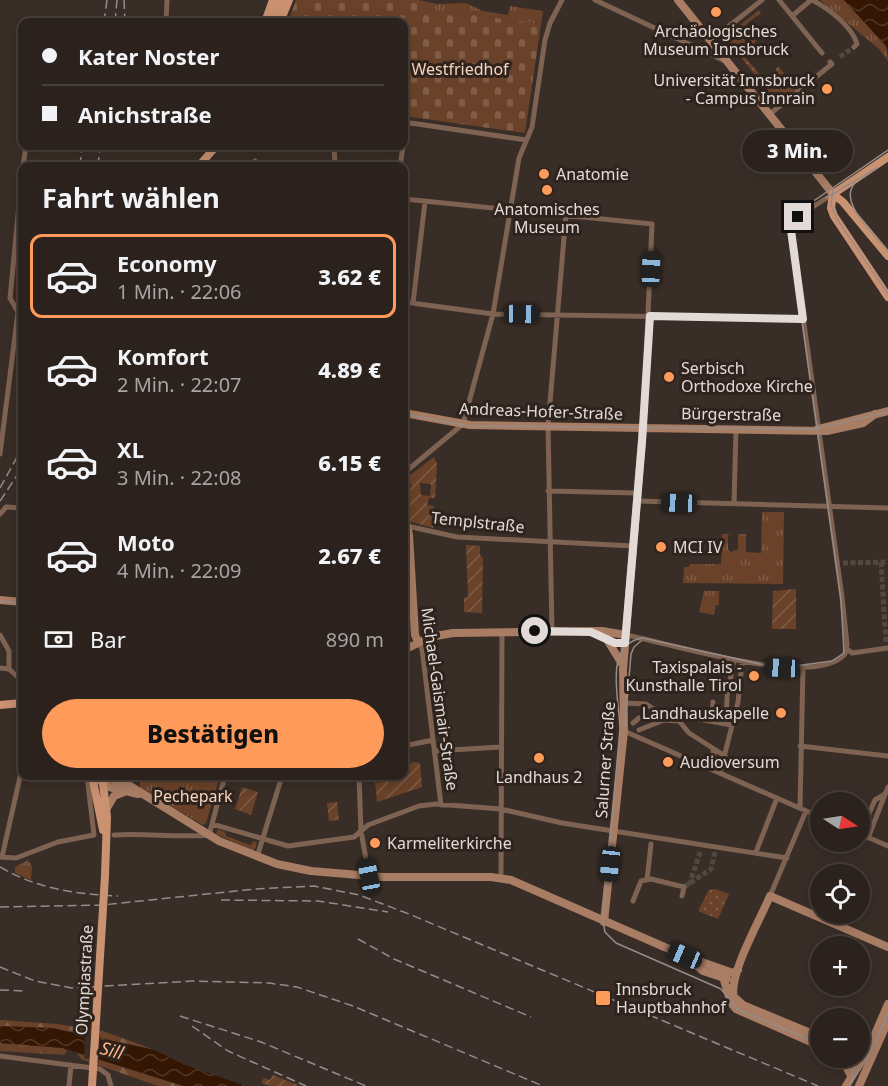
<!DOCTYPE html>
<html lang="de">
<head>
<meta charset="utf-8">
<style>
  body { margin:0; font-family:"Noto Sans",sans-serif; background:#372f2a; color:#f1f3f6; height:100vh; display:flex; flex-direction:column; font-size:22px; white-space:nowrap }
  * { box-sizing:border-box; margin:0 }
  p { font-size:20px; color:#a6a4a4 }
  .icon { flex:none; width:33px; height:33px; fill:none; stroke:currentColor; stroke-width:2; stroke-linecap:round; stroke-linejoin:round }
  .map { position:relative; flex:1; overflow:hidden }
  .drawer { position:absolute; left:18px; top:162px; width:390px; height:618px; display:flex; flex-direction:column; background:#2b221d; border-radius:12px; box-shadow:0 3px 15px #0003,0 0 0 2px #473f3b }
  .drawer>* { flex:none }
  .guide { position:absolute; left:18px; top:18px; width:390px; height:132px; border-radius:12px; box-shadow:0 3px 15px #0003,0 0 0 2px #473f3b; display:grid; align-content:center; height:132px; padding:0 24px; background:#2b221d }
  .needle { width:39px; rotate:102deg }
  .tools { position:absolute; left:810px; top:792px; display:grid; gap:12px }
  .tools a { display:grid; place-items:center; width:60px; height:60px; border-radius:50%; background:#2b221d; box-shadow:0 3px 15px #0003,0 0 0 2px #473f3b; font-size:30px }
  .end { position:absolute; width:27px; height:27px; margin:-14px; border:8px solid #e2dad6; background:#111; box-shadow:0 0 0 3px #111 }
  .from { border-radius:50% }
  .bubble { position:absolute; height:42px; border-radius:21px; background:#2b221d; box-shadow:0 3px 15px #0003,0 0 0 2px #473f3b; font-size:20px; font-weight:800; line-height:42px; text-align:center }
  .car { position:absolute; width:18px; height:36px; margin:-18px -9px; border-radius:8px; box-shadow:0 0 4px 2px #0007; background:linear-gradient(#222 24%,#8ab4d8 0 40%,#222 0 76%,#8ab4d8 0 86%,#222 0) }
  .guide b { display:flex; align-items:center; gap:21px; height:57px; font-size:22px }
  .guide b+b { border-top:2px solid #473f3b }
  .guide i { width:15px; height:15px; background:#f1f3f6 }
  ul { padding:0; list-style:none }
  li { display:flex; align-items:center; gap:18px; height:84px; margin:0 12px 9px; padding:0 12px; border:3px solid transparent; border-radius:12px }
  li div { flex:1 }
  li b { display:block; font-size:22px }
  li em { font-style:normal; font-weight:800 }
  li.on { border-color:#ff9b5a }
  li>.icon { width:54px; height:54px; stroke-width:1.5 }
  h2 { padding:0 24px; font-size:27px; line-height:72px }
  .pay { display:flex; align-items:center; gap:15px; height:66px; padding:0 24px; font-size:22px }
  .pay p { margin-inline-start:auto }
  .button { display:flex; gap:12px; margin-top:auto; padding:12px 24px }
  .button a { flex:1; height:69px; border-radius:36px; background:#ff9b5a; color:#111; font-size:24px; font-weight:800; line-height:69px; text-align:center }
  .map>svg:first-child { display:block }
  .grass { fill:url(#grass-dots) }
  .forest { fill:url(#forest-firs) }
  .cemetery { fill:url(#cemetery-stones) }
  .park { fill:url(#park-tufts) }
  .garden { fill:url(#garden-furrows); fill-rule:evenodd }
  .pitch { fill:#6a4229 }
  .water { fill:url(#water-waves) }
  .pier { fill:#392e27 }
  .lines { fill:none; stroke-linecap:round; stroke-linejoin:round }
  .street-tunnel { stroke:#524841; stroke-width:5; stroke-dasharray:5 2.5; stroke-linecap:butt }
  .street { stroke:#7e6252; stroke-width:5 }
  .secondary { stroke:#a97d64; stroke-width:8 }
  .primary { stroke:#ca9271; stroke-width:8 }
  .tram { stroke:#968c87; stroke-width:1.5 }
  .rail { stroke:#968c87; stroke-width:1.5; stroke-dasharray:9 4.5; stroke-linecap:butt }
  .primary-bridge { stroke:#ca9271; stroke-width:8 }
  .route { stroke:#e2dad6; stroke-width:8 }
  .poi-dot { fill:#ff9b5a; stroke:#2f241d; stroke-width:2 }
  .labels { text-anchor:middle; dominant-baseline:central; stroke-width:6; stroke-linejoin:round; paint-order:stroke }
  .poi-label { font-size:16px; fill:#e2dad6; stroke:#2f241d; text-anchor:start }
  .park-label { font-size:16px; fill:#fad5bf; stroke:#2f241d }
  .street-label { font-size:16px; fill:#e2dad6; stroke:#2f241d }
  .water-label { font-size:18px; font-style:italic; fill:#fdb58a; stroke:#2f241d }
</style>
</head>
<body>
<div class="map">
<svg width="888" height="1086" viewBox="0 0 888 1086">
  <defs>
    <pattern id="grass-dots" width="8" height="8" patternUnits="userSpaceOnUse" patternTransform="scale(1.5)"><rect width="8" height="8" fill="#6a4229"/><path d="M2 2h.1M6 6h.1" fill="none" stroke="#7f5d47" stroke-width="1.8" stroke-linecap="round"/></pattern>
    <pattern id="forest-firs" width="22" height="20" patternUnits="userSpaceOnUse" patternTransform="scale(1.5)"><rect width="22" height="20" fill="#6a4229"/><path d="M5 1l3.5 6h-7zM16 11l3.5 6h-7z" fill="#7f5d47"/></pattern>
    <pattern id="cemetery-stones" width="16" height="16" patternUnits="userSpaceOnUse" patternTransform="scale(1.5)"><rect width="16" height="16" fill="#6a4229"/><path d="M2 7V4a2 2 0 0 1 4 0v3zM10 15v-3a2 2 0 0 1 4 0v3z" fill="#7f5d47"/></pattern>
    <pattern id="park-tufts" width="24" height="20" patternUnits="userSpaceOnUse" patternTransform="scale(1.5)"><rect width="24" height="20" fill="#6a4229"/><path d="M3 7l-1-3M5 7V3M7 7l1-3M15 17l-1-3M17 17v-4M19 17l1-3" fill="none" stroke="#7f5d47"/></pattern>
    <pattern id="garden-furrows" width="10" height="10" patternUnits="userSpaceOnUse" patternTransform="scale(1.5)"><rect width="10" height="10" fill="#6a4229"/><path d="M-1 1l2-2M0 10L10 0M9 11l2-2" fill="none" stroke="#7f5d47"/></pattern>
    <pattern id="water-waves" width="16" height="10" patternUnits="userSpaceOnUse" patternTransform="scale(1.5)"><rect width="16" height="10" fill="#341602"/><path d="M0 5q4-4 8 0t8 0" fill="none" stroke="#513726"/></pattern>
  </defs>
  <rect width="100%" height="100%" fill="#392e27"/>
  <path class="grass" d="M759 10 761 13 746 24 757 39 755 42 760 48 757 50 739 26Z
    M736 29 754 51 744 56 768 84 778 66 796 89 778 104 725 37Z
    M715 889 729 894 718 919 698 911 709 890Z"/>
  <path class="forest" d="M0 1020 57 1024 103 1031 155 1050 52 1028 0 1026Z
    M0 1043 63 1048 67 1051 64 1055 0 1051Z
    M77 1053 183 1086H158L81 1059Z"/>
  <path class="cemetery" d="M296 0H418V7L541 24 525 133 404 116V22H288Z"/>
  <path class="park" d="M418 0 438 4 466 3 483 11 508 15 510 6 543 11 541 24 417 7Z
    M820 0H844L886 46 888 61 879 49Z
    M762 512H784L783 584 683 583 684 567H689L690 564H721L722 534H731L728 535V549L731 552 738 549V534H746V552L761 553Z
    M704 591H719V605H716L714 615 699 612Z
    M140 776H220L206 823 203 825 140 788Z
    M218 829 225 832 226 836 250 845 254 841 257 843 254 851 216 834Z
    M28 860 32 866 31 880 15 873V867Z"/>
  <path class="garden" d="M434 457 437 464 435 498H429L427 505 434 506 433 528 404 520 409 518V502H404V491H410L411 484 404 483V487V480ZM420 483 431 484 430 496 421 495Z
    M466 545 480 546V555L483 558 482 613 464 612V598L468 597Z
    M796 589V629H772L773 591Z
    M409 668 410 697H404V670Z
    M413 762 420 763 422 787 377 802 375 782 379 783 392 776H404V768Z
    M242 787 258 792 251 815 235 809Z
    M337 802 339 820 329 821 327 803Z
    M273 1075 300 1086H270L261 1083 264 1078 270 1080Z"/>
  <path class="pitch" d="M202 784 214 788 208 807 196 803Z"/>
  <path class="water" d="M844 0H888V49L886 46Z
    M0 1026 52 1028 155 1050 183 1064 246 1086H184L63 1048 0 1043Z"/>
  <path class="pier" d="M85 1032 100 1035 99 1062 84 1058Z"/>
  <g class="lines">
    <path class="street-tunnel" d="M840 57 854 47
      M881 562 886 643
      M843 563 888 562
      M689 885 701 850
      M684 887 711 869 715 852"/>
    <path class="street" d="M595 0 727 62
      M779 0 822 53
      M812 0C828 8 852 26 857 44L854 47
      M792 16 811 0
      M166 22 167 0
      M719 34 762 0
      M771 113 832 64 830 62
      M404 122 526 140
      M334 146 335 166
      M255 161 260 166
      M23 166 26 146
      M400 166 407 122
      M404 199 652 224 643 427
      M404 302 493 314 803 319
      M413 303 425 202
      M0 454 18 312 10 298 22 174
      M404 473 463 424 493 314 519 158 532 127 545 40 550 23 562 0
      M548 491 637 493
      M637 501 888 508
      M734 504 736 428
      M0 514 6 507 22 508
      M407 526 457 537 633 546
      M552 631 548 426 566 214
      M0 635 9 651V669
      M626 635C669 643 815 690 845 654L847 644 842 597 791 230 797 217 833 194
      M418 642 422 649 441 805
      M847 649 852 653 888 648
      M0 668 9 669 22 681
      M727 696 734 660
      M623 703 646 704 663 715 664 720
      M679 721 689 733 725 756
      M712 721 713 702
      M633 723 639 718
      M726 724 727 698
      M639 730 664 720 679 721 688 717 731 725
      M624 731 820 817
      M404 746 433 740
      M800 746 888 756
      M713 749 714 759
      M434 751 501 747
      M720 773 738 702 742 662
      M359 776 361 831 369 876
      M800 808 803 667
      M212 824 288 846 354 837 368 825 419 806 436 804 501 809 562 823 787 858
      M860 834 875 800 885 794
      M860 834 888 846
      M114 835C146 833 177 838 209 835L225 776
      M868 838 888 787
      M756 852 777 798
      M0 857 16 858 58 842 94 835 87 776
      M2 857 20 777 22 750
      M257 857 282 776
      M501 877 502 631
      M647 880 651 844
      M770 896 806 811
      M633 901 641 881 651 879 684 887 682 896
      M0 1056 100 1069 108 1075 111 1086
      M69 1086 71 1065"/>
    <path class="secondary" d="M678 0 833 194
      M404 413 470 425 827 431 863 423 875 414
      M818 429 888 411
      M404 526H407L409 535 415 635 418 642
      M0 600 22 602
      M606 638 622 664
      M404 650 430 637 453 633 602 631 626 635
      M93 776 109 787 138 794
      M104 776 130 786 219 841 277 864 311 871 383 877H491L511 880 685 956 733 973 738 970
      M107 808 114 796 124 792
      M604 922 624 731 623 670 643 427
      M686 957 703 971 727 979
      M724 980 731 1003 736 1009 820 1046
      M732 995 743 1005 820 1037
      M734 998C728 975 760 920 770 896L888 947
      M842 1058 851 1076
      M846 1086 869 1048 888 1004
      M859 1086 888 1021"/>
    <path class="primary" d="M265 22 273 0
      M273 22 281 0
      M280 22 289 0
      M199 166 216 146
      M833 194 831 208 834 216 888 297
      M833 194 843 202 888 256
      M833 194 888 157
      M0 705 22 703
      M92 776 103 830
      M102 776 107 817 105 876"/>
    <path class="tram" d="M855 183C837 202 875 235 888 251
      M833 190 831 205 837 219 888 294
      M826 198 877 168
      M404 414 469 426 814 429 888 412
      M0 601 22 603
      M625 726 631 654 634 647 641 641
      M820 1044 737 1009 721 989 616 943 605 932 603 921 620 729C620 701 602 644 643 638L769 666H795L832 661 844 653 841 600 789 227 796 213 888 150
      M847 1058 853 1067 852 1080
      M849 1086 870 1054 888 1014"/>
    <path class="rail" d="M124 0 125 22
      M104 22 107 0
      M115 22 117 0
      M80 166 82 146
      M98 166 100 146
      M0 488 22 448
      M0 501 22 468
      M0 867C38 889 75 894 118 896
      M221 900 318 901 388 912
      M0 907 102 905 255 889 314 886 359 895 409 914 818 1086
      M358 939 394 959 531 1017
      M0 967 35 981 72 988 192 981 269 983 297 987 353 1006 543 1086
      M0 990 25 991
      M180 1016 261 1042 366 1086
      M192 1026 228 1051 306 1086"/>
    <path class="primary-bridge" d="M92 1086 105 876"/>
  </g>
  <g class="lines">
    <path class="route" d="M535 631 591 632 615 643H625L642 442 650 316 803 319 791 230 792 222 798 217"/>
  </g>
  <g class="poi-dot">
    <circle cx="716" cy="12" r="6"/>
    <circle cx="827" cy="89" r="6"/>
    <circle cx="544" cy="174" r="6"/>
    <circle cx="547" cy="190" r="6"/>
    <circle cx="669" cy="377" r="6"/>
    <circle cx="661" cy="547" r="6"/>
    <circle cx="754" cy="676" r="6"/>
    <circle cx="781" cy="713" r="6"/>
    <circle cx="539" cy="758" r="6"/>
    <circle cx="668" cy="762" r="6"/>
    <circle cx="375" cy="843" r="6"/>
    <rect x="595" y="990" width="16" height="16" rx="3"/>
  </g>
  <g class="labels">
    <g class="poi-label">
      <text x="716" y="31" text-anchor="middle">Archäologisches<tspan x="716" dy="18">Museum Innsbruck</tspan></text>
      <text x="815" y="80" text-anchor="end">Universität Innsbruck<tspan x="815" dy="18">- Campus Innrain</tspan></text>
      <text x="556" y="174">Anatomie</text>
      <text x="547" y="209" text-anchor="middle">Anatomisches<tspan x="547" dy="18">Museum</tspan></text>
      <text x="681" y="368">Serbisch<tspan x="681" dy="18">Orthodoxe Kirche</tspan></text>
      <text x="673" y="547">MCI IV</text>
      <text x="742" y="667" text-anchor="end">Taxispalais -<tspan x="742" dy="18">Kunsthalle Tirol</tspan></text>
      <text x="769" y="713" text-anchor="end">Landhauskapelle</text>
      <text x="680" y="762">Audioversum</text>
      <text x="539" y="777" text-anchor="middle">Landhaus 2</text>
      <text x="387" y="843">Karmeliterkirche</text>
      <text x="616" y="989">Innsbruck<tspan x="616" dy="18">Hauptbahnhof</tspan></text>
    </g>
    <g class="park-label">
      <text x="460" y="69">Westfriedhof</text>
      <text x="193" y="796">Pechepark</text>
    </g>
    <g class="street-label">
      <text transform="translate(541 411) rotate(2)">Andreas-Hofer-Straße</text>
      <text transform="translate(731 414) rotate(1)">Bürgerstraße</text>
      <text transform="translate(478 522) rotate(6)">Templstraße</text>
      <text transform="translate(440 699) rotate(82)">Michael-Gaismair-Straße</text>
      <text transform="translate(605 760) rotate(-86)">Salurner Straße</text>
      <text transform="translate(84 980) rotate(-87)">Olympiastraße</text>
    </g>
    <g class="water-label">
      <text transform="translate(112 1050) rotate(16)">Sill</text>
    </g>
  </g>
</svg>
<div class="tools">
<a><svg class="needle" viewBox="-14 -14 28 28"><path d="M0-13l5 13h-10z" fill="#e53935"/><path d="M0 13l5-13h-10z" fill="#a6a4a4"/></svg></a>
<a><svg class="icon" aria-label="locate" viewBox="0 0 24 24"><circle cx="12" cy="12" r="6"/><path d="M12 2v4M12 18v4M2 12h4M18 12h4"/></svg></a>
<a>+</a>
<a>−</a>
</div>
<i class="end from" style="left:535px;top:631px"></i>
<i class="end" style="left:798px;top:217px"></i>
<div class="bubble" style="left:742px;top:130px;width:111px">3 Min.</div>
<i class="car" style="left:651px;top:269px;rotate:2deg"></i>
<i class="car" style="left:522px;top:314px;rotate:91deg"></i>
<i class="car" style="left:679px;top:503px;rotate:272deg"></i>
<i class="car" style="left:782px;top:668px;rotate:273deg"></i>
<i class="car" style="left:610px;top:864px;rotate:186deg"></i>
<i class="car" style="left:369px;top:876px;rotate:349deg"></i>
<i class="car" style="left:685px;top:956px;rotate:293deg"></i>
<div class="guide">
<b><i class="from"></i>Kater Noster</b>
<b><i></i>Anichstraße</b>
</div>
<section class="drawer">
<h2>Fahrt wählen</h2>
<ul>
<li class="on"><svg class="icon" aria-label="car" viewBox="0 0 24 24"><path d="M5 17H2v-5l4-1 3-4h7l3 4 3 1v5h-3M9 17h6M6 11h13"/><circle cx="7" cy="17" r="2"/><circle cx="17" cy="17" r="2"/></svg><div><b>Economy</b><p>1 Min. · 22:06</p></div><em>3.62 €</em></li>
<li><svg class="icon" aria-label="car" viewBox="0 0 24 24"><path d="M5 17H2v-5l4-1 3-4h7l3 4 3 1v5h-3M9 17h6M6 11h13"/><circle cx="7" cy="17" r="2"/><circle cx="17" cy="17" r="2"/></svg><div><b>Komfort</b><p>2 Min. · 22:07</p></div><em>4.89 €</em></li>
<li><svg class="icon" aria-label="car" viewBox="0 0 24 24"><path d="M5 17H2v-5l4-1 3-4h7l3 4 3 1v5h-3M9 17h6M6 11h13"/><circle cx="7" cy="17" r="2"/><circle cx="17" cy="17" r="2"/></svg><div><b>XL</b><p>3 Min. · 22:08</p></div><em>6.15 €</em></li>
<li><svg class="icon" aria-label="car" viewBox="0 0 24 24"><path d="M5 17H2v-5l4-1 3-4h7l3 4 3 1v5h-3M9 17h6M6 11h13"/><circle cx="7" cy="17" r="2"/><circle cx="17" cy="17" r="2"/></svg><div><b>Moto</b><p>4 Min. · 22:09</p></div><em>2.67 €</em></li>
</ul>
<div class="pay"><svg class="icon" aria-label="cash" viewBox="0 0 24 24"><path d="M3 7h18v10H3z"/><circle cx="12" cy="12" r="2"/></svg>Bar<p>890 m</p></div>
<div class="button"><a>Bestätigen</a></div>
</section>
</div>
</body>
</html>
